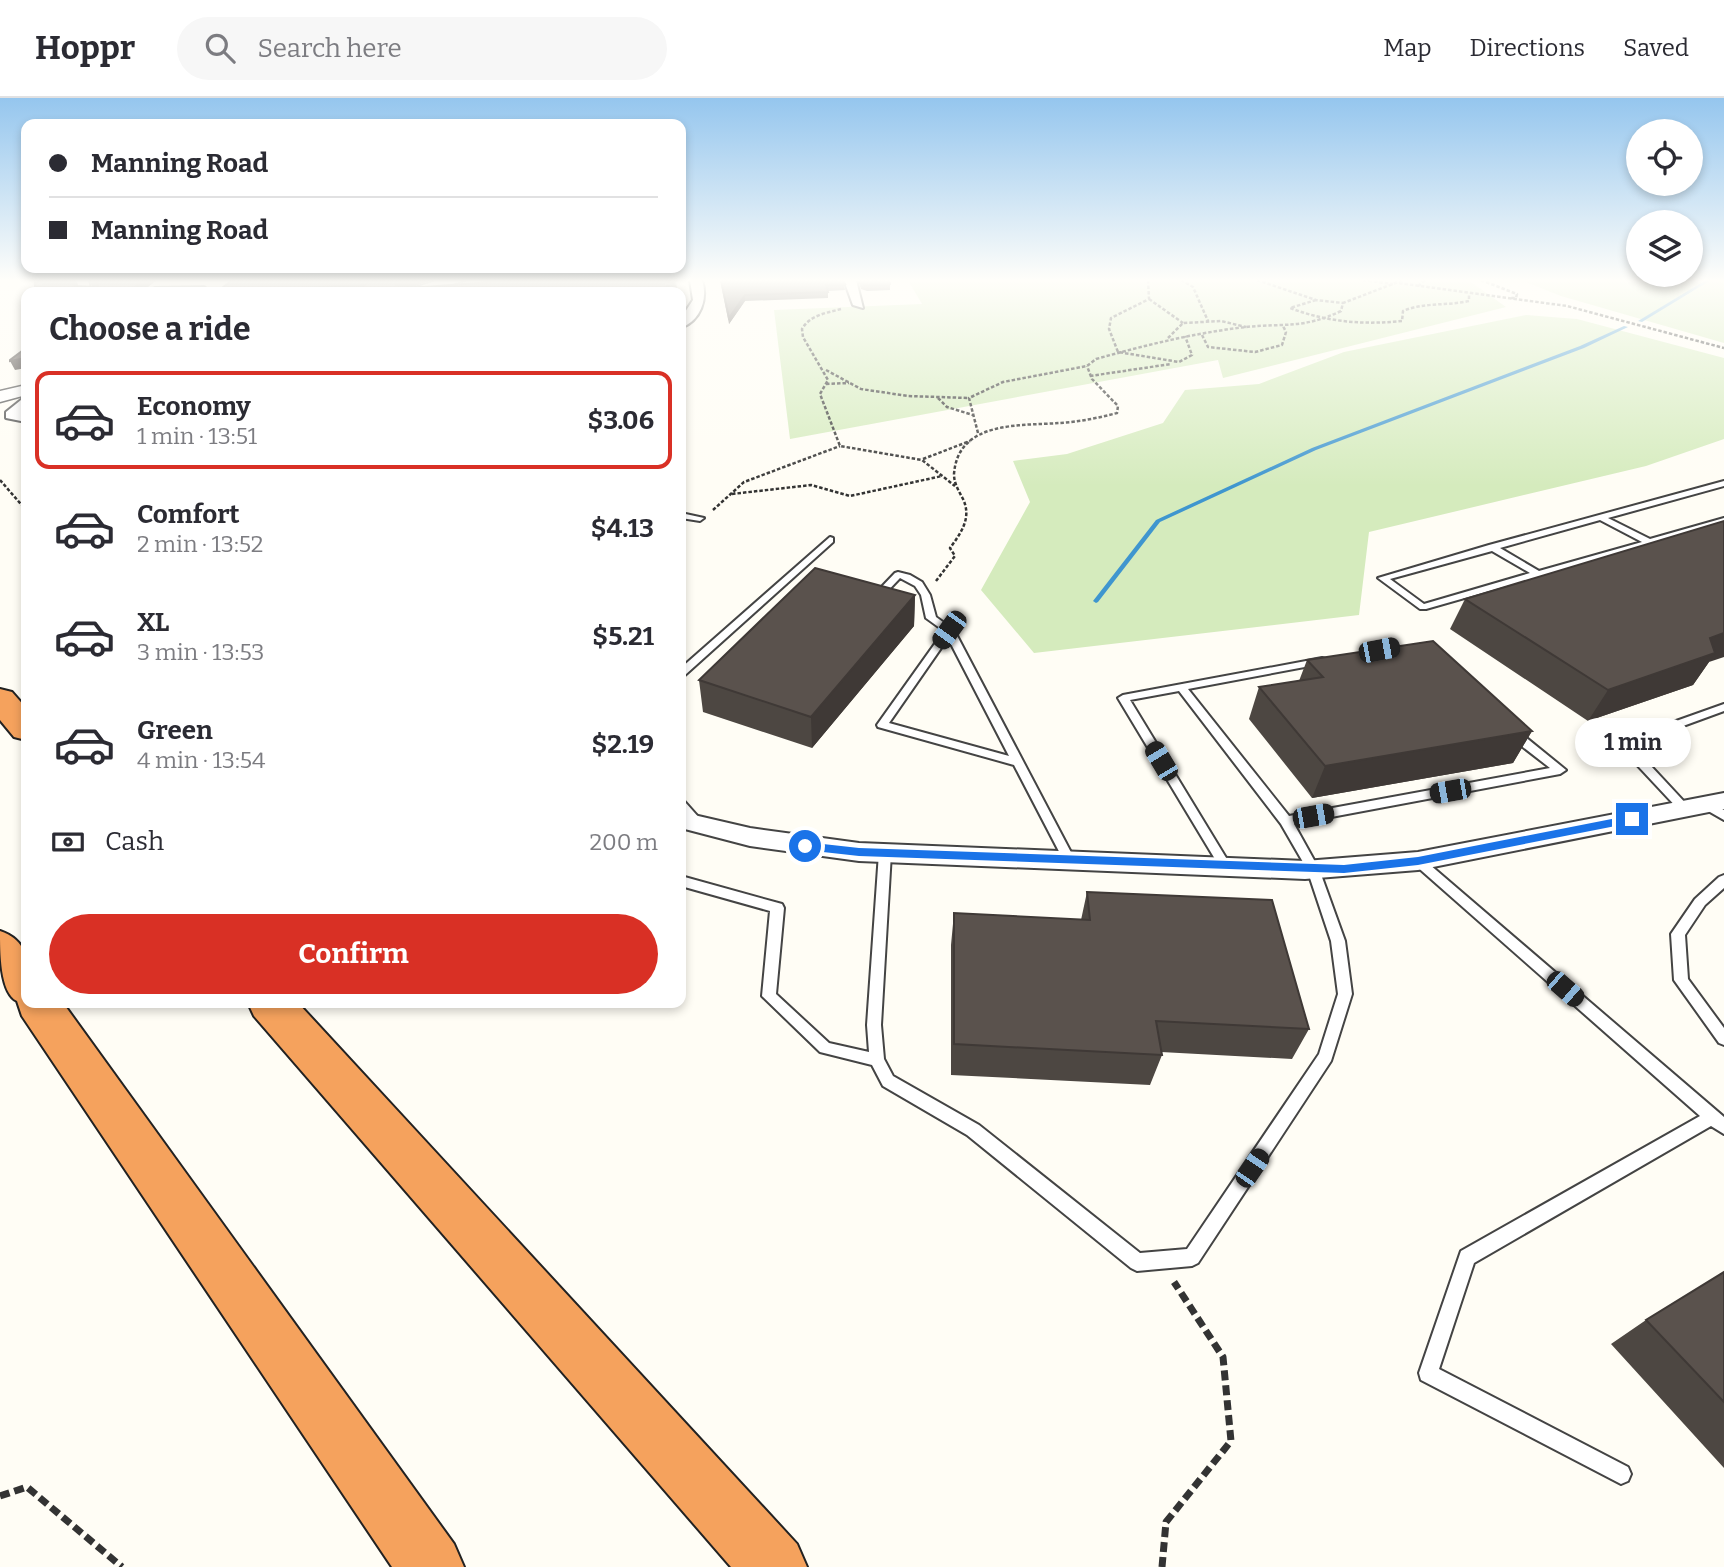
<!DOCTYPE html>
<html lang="en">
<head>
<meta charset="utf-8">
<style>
  body { margin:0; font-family:Bitter,serif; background:#f7f7f7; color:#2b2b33; height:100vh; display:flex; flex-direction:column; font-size:26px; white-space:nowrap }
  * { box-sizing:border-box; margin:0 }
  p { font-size:23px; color:#7c7c81 }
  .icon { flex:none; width:38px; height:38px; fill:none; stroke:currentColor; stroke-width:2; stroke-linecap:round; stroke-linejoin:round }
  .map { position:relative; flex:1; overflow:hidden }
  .drawer { position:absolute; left:21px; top:189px; width:665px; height:721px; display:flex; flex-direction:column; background:#fff; border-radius:14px; box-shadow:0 4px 10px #0003 }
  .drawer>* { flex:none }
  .banner { position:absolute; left:21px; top:21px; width:665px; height:154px; border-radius:14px; box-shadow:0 4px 10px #0003; display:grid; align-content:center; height:154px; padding:0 28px; background:#fff }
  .controls { position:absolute; left:1626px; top:21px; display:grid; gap:14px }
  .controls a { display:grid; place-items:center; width:77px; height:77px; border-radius:50%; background:#fff; box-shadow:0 4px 10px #0003; font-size:35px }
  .end { position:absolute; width:32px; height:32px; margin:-16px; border:9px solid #1a73e8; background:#fff; box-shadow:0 0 0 4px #fff }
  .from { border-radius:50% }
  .bubble { position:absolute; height:49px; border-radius:24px; background:#fff; box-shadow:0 4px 10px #0003; font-size:23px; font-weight:700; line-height:49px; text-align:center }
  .car { position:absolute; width:21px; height:42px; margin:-21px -10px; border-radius:9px; box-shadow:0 0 5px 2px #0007; background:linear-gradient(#222 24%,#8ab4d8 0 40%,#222 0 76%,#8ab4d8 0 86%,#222 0) }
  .banner b { display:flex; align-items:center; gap:24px; height:66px; font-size:26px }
  .banner b+b { border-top:2px solid #e1e1e2 }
  .banner i { width:18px; height:18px; background:#2b2b33 }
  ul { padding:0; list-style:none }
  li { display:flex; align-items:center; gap:21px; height:98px; margin:0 14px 10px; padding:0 14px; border:4px solid transparent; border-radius:14px }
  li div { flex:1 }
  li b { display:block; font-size:26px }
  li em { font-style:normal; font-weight:700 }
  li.active { border-color:#d93025 }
  li>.icon { width:63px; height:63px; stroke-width:1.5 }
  h2 { padding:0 28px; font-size:32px; line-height:84px }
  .pay { display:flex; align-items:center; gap:18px; height:77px; padding:0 28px; font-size:26px }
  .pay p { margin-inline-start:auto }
  .action { display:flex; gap:14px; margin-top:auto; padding:14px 28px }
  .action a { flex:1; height:80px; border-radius:42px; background:#d93025; color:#fff; font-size:28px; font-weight:700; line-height:80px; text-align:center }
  header { display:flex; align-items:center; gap:42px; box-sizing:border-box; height:98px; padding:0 35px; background:#fff; border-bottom:2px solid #e1e1e2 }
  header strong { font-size:33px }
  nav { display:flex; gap:38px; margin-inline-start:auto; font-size:24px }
  .search { width:490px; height:63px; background:#f7f7f7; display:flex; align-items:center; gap:18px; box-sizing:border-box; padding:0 24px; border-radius:38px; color:#7c7c81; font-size:26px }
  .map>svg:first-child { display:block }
  .green { fill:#d5ebbd }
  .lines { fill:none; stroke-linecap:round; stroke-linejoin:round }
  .stream { fill:#3f96cf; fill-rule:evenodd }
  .service-casing { stroke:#444; stroke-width:4 }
  .minor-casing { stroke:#444; stroke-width:4 }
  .tertiary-casing { stroke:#444; stroke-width:3 }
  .motorway-casing { stroke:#222; stroke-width:4 }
  .path-far1 { stroke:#333; stroke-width:2.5; stroke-dasharray:3.5 2; stroke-linecap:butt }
  .path { stroke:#333; stroke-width:7; stroke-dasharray:10 5; stroke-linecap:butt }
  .service { fill:#fff; fill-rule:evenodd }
  .minor { fill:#fff; fill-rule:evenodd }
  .tertiary { fill:#fff; fill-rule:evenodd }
  .motorway { fill:#f5a25d; fill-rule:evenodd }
  .wall { fill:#4d4742 }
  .shaded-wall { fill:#3f3936 }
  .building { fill:#5a524d; stroke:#3f3936; stroke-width:2 }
  .route { fill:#1a73e8 }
</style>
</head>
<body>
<header>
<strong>Hoppr</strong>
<div class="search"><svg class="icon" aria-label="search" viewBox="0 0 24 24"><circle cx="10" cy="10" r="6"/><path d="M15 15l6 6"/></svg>Search here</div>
<nav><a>Map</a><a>Directions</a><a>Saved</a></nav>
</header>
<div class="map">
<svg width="1724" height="1469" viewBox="0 0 1724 1469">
  <rect width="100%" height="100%" fill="#fffdf5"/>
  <path class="green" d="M964 182H1468L1506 209 1223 280 1218 262 790 341 774 212 922 206 909 184Z
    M1521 182H1724V245L1561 198Z
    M1526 217 1577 221 1724 260V341L1646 368 1369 434 1359 517 1034 555 981 492 1030 404 1013 363 1067 356 1163 325 1185 292 1259 286 1344 254Z"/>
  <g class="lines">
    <path class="stream" d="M1706 182H1711L1642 224 1638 223Z
      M1624 228 1628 229 1584 250 1316 352 1160 424 1098 504 1096 505 1093 503 1156 422 1312 350 1580 248Z"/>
    <g class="service-casing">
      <path id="service" d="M1724 383V388L1608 420 1650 441 1724 420V426L1426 511H1420L1378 480 1489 447ZM1600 422 1642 444 1539 473 1500 450ZM1492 453 1530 475 1424 506 1390 481Z
        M681 415 704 420 700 423 681 420Z
        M830 439 833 440V444L685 577 681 578V570Z
        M898 474 910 477 922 484 930 497 936 519 954 532 1075 762 1073 765H1065L1014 667 878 629 877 627 944 533 926 520 921 497 915 488 900 480 879 502H873V498L895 475ZM948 540 1009 658 889 625Z
        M1322 560 1326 561V565L1188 591 1289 718 1550 670 1510 639 1508 636 1510 633H1518L1566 672 1560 676 1294 726 1319 771 1345 843 1352 896 1331 963 1198 1165 1192 1168 1137 1173 1131 1170 967 1037 883 988 872 967 820 954 762 898 770 813 681 788V778L782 806 784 810 776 896 829 945 869 954 867 927 879 755 885 750 889 752 891 755 881 927 884 961 893 978 979 1027 1140 1155 1187 1151 1319 956 1338 896 1331 843 1307 771 1281 726 1179 593 1130 602 1231 768 1229 771H1221L1118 600 1123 597Z
        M1724 606V613L1642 643 1637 653 1691 711 1685 715 1681 714 1625 654 1634 638Z
        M681 703 685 704 701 722 703 725 701 728H693L681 714Z
        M1707 703 1724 712V722L1703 710 1701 707 1703 704Z
        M1418 758 1422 760 1724 1019V1036L1711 1028 1474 1165 1439 1271 1628 1369 1631 1376 1628 1383 1621 1386 1421 1282 1419 1275 1461 1153 1700 1018 1414 766 1412 763 1414 760Z
        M1724 777V790L1705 807 1685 837 1688 881 1724 930V947L1719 945 1674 882 1671 836 1695 801 1719 779Z"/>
    </g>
    <g class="minor-casing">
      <path id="minor" d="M76 182H88L90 190 100 194H81Z
        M690 182H702C708 201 701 222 681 230V220L693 202Z
        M844 182H856L863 210 853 207Z
        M204 189 209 194H149L155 190Z
        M26 298V310L21 315 26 316V324L6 320V314Z
        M1724 695V711L1418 772 1305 781 859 763 750 748 681 730V714L750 730 859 745 1305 763 1418 754Z"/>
    </g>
    <g class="tertiary-casing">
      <path id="tertiary" d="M439 182H466L426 194H400Z
        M26 287V297L0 304V293Z"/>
    </g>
    <g class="motorway-casing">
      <path id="motorway" d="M0 591 12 594 26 610V642L14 639 0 622Z
        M0 833C35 845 26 874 26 905H63L454 1446 464 1469H392L22 918 17 903C0 895 0 854 0 833Z
        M248 905H298L797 1446 807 1469H731L254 918Z"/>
    </g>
    <path class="path-far1" d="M1148 182 1149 201 1111 220 1109 231 1118 254 1179 264 1192 257 1185 238
      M1181 182 1193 189 1208 223
      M1257 182 1316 202 1343 205
      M1363 182 1393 186
      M1481 182 1517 196 1516 200H1511
      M1399 185 1567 208 1724 250
      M1418 188 1425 182
      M1149 201 1183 225
      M1316 202 1290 210C1327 224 1363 227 1402 223L1403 213C1424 204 1447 208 1469 203V197
      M841 211C826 215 810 217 802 231L803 239 828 282 820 296 840 348 922 362 955 388
      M1202 237 1208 249 1255 254 1282 247 1286 234 1283 228
      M1168 240 1183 225 1221 223 1246 229
      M826 272 861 291 908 298 969 300
      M1090 278 1171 266
      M826 286 849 285
      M938 300 947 309 973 317
      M978 335 969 300 1003 284 1087 268 1096 261C1146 247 1194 235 1246 229 1285 225 1303 231 1341 213L1343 205 1403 182
      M923 361 970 343
      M0 382 26 412
      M732 396 811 387 850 398 942 378
      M713 412 744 384 840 348
      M936 483 955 458 950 450C961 435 972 420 963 401 959 393 954 386 954 376 958 322 1021 328 1059 325 1078 324 1098 320 1117 315L1118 308 1092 281 1087 268"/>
    <path class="path" d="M0 1398 27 1389 122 1469
      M1162 1469 1166 1424 1231 1343 1223 1259 1174 1184"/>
    <use href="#service" class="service"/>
    <use href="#minor" class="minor"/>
    <use href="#tertiary" class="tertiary"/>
    <use href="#motorway" class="motorway"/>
  </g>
  <path class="wall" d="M75 182 77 188H92L89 182H157L141 194H35Z
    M232 182H431L414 188 424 189 676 182 677 191H669L668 194H217Z
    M720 182H843L845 192 828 193V200L745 203 729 226Z
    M858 182H889L890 186V192L867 193 861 191Z
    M915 497 914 528 812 650 703 614 699 582Z
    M1465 501 1709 564 1693 587 1588 623 1450 531Z
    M1307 562 1532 633 1513 665 1312 700 1249 621 1259 589 1299 583Z
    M1087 794 1309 931 1292 961 1161 954 1162 957 1150 987 951 977V847L954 815 1081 822Z
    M1724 1174V1370L1611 1246 1646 1222Z"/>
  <path class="shaded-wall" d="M144 182H157L141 194H128Z
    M409 182H431L398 194 395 187Z
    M745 197V203L729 226V220Z
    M26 260V270L15 272 10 263Z
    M915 497 914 528 812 650 811 619Z
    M1724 535V559L1709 564 1693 587 1588 623 1608 592 1710 540Z
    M1532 633 1513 665 1312 700 1325 668Z"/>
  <path class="building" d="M35 182H73L75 188 98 189 97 184 92 182H144L128 194H35Z
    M232 182H409L395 187 424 189 515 182H676V183L668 184 666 194H358L364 187 257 192 259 194H217Z
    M721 182H843L845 186 826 187 828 194 745 197 729 220Z
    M860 182H889L890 186 867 187 861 185Z
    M26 250V260L10 263V262Z
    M1724 423V535L1710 540 1715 555 1608 592 1465 501Z
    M815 470 915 497 811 619 699 582Z
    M1433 543 1532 633 1325 668 1259 589 1323 579 1307 562Z
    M1087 794 1272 802 1309 931 1156 923 1162 957 954 946V815L1090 822Z
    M1724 1174V1304L1646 1222Z"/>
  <linearGradient id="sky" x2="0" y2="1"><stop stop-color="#95c6ee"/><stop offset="0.47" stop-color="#fffefa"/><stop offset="1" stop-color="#fffefa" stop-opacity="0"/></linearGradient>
  <rect width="1724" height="388" fill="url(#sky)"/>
  <path class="route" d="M1632 717 1636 718V724L1418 767 1344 775 859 758 805 752 799 748 805 744 859 750 1344 767 1418 759Z"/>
</svg>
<div class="controls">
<a><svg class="icon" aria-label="locate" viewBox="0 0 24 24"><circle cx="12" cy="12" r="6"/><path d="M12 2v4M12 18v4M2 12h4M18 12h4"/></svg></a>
<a><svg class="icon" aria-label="layers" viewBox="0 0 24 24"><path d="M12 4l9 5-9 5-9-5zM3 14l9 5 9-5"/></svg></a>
</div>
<i class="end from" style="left:805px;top:748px"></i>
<i class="end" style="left:1632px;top:721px"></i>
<div class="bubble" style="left:1575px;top:620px;width:116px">1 min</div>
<i class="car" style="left:949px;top:532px;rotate:216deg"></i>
<i class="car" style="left:1379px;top:552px;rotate:79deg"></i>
<i class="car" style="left:1161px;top:663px;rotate:329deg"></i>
<i class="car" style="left:1450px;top:693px;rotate:260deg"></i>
<i class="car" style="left:1313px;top:718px;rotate:80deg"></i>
<i class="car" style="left:1565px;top:891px;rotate:131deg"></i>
<i class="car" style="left:1252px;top:1070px;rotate:34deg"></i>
<div class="banner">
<b><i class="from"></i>Manning Road</b>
<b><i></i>Manning Road</b>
</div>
<section class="drawer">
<h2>Choose a ride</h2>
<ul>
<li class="active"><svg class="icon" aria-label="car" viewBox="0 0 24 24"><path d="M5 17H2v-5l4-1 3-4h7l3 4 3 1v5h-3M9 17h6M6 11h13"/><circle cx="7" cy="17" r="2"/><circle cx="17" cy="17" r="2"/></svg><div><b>Economy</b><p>1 min · 13:51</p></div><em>$3.06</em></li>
<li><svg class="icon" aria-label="car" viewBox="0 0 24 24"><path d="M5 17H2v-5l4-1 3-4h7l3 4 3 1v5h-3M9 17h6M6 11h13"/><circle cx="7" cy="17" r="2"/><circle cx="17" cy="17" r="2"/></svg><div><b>Comfort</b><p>2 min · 13:52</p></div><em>$4.13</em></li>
<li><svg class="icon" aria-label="car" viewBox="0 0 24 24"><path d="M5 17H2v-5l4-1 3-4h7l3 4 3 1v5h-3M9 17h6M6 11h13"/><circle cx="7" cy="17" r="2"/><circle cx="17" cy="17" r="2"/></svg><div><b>XL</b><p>3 min · 13:53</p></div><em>$5.21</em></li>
<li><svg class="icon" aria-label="car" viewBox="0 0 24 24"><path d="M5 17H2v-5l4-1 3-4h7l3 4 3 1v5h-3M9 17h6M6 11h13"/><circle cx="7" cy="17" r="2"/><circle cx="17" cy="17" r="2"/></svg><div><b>Green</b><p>4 min · 13:54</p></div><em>$2.19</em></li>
</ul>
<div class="pay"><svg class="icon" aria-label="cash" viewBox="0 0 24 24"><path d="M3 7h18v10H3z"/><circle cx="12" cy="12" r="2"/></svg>Cash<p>200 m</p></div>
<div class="action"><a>Confirm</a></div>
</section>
</div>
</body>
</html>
